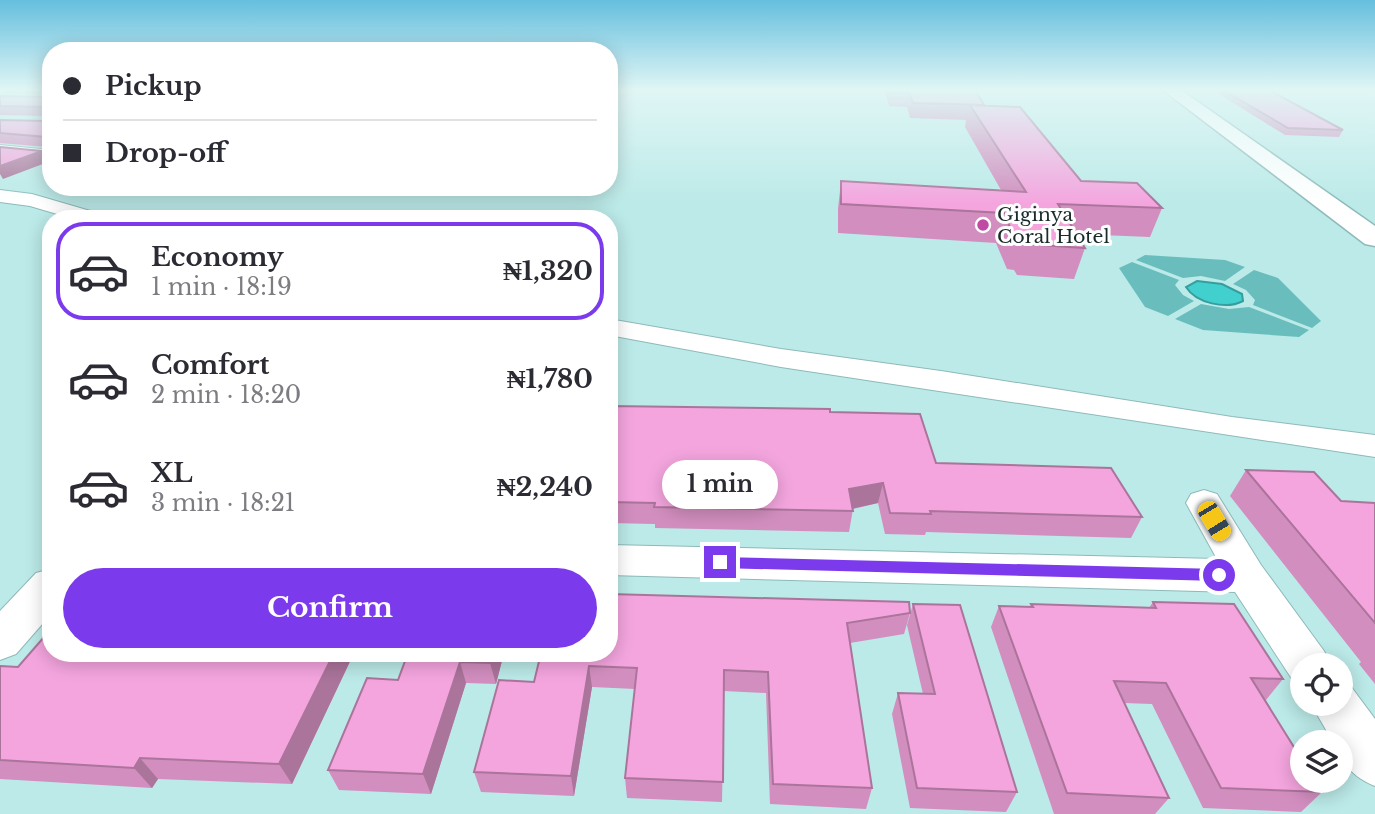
<!DOCTYPE html>
<html lang="en">
<head>
<meta charset="utf-8">
<style>
  body { margin:0; font-family:"Libre Baskerville",serif; background:#f7f7f7; color:#2b2b33; height:100vh; display:flex; flex-direction:column; font-size:26px; white-space:nowrap }
  * { box-sizing:border-box; margin:0 }
  p { font-size:23px; color:#7c7c81 }
  .icon { flex:none; width:38px; height:38px; fill:none; stroke:currentColor; stroke-width:2; stroke-linecap:round; stroke-linejoin:round }
  .map { position:relative; flex:1; overflow:hidden }
  .side { position:absolute; left:42px; top:210px; width:576px; height:452px; display:flex; flex-direction:column; background:#fff; border-radius:28px; box-shadow:0 4px 18px #0003 }
  .side>* { flex:none }
  .top-card { position:absolute; left:42px; top:42px; width:576px; height:154px; border-radius:28px; box-shadow:0 4px 18px #0003; display:grid; align-content:center; height:154px; padding:0 21px; background:#fff }
  .tools { position:absolute; left:1290px; top:653px; display:grid; gap:14px }
  .tools a { display:grid; place-items:center; width:63px; height:63px; border-radius:50%; background:#fff; box-shadow:0 4px 18px #0003; font-size:35px }
  .end { position:absolute; width:32px; height:32px; margin:-16px; border:9px solid #7c3aed; background:#fff; box-shadow:0 0 0 4px #fff }
  .from { border-radius:50% }
  .bubble { position:absolute; height:49px; border-radius:24px; background:#fff; box-shadow:0 4px 18px #0003; font-size:23px; font-weight:700; line-height:49px; text-align:center }
  .car { position:absolute; width:21px; height:42px; margin:-21px -10px; border-radius:9px; box-shadow:0 0 5px 2px #0007; background:linear-gradient(#f5c518 24%,#345 0 40%,#f5c518 0 76%,#345 0 86%,#f5c518 0) }
  .top-card b { display:flex; align-items:center; gap:24px; height:66px; font-size:26px }
  .top-card b+b { border-top:2px solid #e1e1e2 }
  .top-card i { width:18px; height:18px; background:#2b2b33 }
  ul { padding:12px 0 0; list-style:none }
  li { display:flex; align-items:center; gap:21px; height:98px; margin:0 14px 10px; padding:0 7px; border:4px solid transparent; border-radius:28px }
  li div { flex:1 }
  li b { display:block; font-size:26px }
  li em { font-style:normal; font-weight:700 }
  li.active { border-color:#7c3aed }
  li>.icon { width:63px; height:63px; stroke-width:1.5 }
  .action { display:flex; gap:14px; margin-top:auto; padding:14px 21px }
  .action a { flex:1; height:80px; border-radius:42px; background:#7c3aed; color:#fff; font-size:28px; font-weight:700; line-height:80px; text-align:center }
  .map>svg:first-child { display:block }
  .green { fill:#69bebd }
  .water { fill:#42d0cf; stroke:#369e9e; stroke-width:2 }
  .lines { fill:none; stroke-linecap:round; stroke-linejoin:round }
  .minor-casing { stroke:#8dbab9; stroke-width:2 }
  .major-casing { stroke:#8dbab9; stroke-width:3 }
  .minor { fill:#fff; fill-rule:evenodd }
  .major { fill:#fff; fill-rule:evenodd }
  .wall { fill:#d28ebf }
  .shaded-wall { fill:#ab749b }
  .building { fill:#f4a5de; stroke:#ab749b; stroke-width:2 }
  .route { fill:#7c3aed }
  .poi-dot { fill:#bf4ba4; stroke:#fff; stroke-width:2.5 }
  .labels { text-anchor:middle; dominant-baseline:central; stroke-width:6; stroke-linejoin:round; paint-order:stroke }
  .far-poi-label { font-size:19px; fill:#192b2b; stroke:#fff; text-anchor:start }
</style>
</head>
<body>
<div class="map">
<svg width="1375" height="814" viewBox="0 0 1375 814">
  <rect width="100%" height="100%" fill="#bbeae8"/>
  <path class="green" d="M1145 255 1225 260 1245 267 1225 281 1201 276 1183 278 1136 260Z
    M1132 262 1179 280 1175 285 1183 295 1194 301 1168 316 1145 307 1119 268Z
    M1254 270 1278 278 1321 321 1312 328 1253 305 1255 300 1246 290 1233 284Z
    M1201 304 1229 309 1249 307 1309 330 1299 337 1203 330 1175 319Z"/>
  <path class="water" d="M1197 281 1222 284 1242 294 1243 301C1226 310 1196 303 1186 287Z"/>
  <g class="lines">
    <g class="minor-casing">
      <path id="minor" d="M0 90H10L0 95Z
        M0 145 51 150V160L0 155Z
        M0 190 32 194 104 215 107 219H74L30 206 0 202Z
        M609 319 781 349 941 371 1232 417 1375 435V457L781 367 609 335Z
        M1204 490 1217 494 1261 565 1324 651 1331 665H1302V683L1292 679 1235 592 609 575V545L1217 559 1186 503 1191 494Z
        M51 569V614L16 654 0 660V611L36 573Z
        M1340 684 1352 688 1375 719V786C1355 778 1340 765 1340 742H1333L1311 704H1340Z"/>
    </g>
    <g class="major-casing">
      <path id="major" d="M1163 90H1181L1375 226V246L1365 244Z"/>
    </g>
    <use href="#minor" class="minor"/>
    <use href="#major" class="major"/>
  </g>
  <path class="wall" d="M4 90H51L47 147 0 143V120L46 121 47 116 0 115V96L48 97V94L6 93Z
    M884 90H975L984 105 1081 181 1162 208 1150 237 1076 234 1085 248 1074 279 1017 275 1014 270 1007 269 996 243 838 233V209L841 181 1001 190 965 127 966 120 910 118 907 107 889 106Z
    M1221 90H1269L1343 130 1339 137 1285 135 1219 94Z
    M609 406 830 412 936 463 1142 517 1131 538 926 532 925 535 885 534 878 503 853 509 849 532 655 528V524L609 523Z
    M1246 470 1341 501 1375 503V684L1359 664 1361 662 1230 496Z
    M1153 602 1283 679 1266 700H1265L1322 792 1301 812 1203 808 1152 704 1124 703 1169 798 1155 814H1054L991 627 999 606 1030 607 1031 604 1149 608Z
    M913 604 1017 792 1006 812 910 808 892 714 898 693 923 694 907 625Z
    M910 613 904 634 850 643 872 788 866 809 770 804 766 693 724 691 722 802 627 798 625 778 635 689 592 687 574 796 481 792 474 772 534 682 541 653Z
    M51 653H354L292 784 158 779 152 788 0 779V666L18 667Z
    M408 653H504L496 684 466 683 431 794 339 790 328 770 398 680Z"/>
  <path class="shaded-wall" d="M42 151 48 162 3 179 0 174V166Z
    M883 483 878 503 846 510 849 489Z
    M334 653H354L292 784 279 764Z
    M493 653H504L496 684 490 663Z
    M460 662 466 683 431 794 423 774Z
    M589 666 592 687 574 796 571 776Z
    M140 758 158 779 152 788 134 768Z"/>
  <path class="building" d="M49 90H51V148L48 150 46 137 0 133V120L46 121 49 109 46 107 0 106V96L48 97Z
    M890 90H975L984 105 913 103 909 93 891 92Z
    M1223 90H1269L1343 130 1288 128Z
    M970 105 1020 107 1081 181 1137 183 1162 208 1058 204 1085 248 1026 244 1023 239H1015L1004 213 841 204V181L1026 192Z
    M0 147 42 151 0 166Z
    M609 406 830 409V412L920 414 936 463 1111 468 1142 517 930 511 931 514 890 513 883 483 849 489 853 511 654 507 655 503 609 502Z
    M1246 470 1314 472 1341 501 1375 503V623Z
    M609 594 909 602 910 613 847 623 872 788 773 784 768 672 724 670 723 782 625 778 637 668 589 666 571 776 474 772 499 680 534 682 541 653H609Z
    M1153 602 1234 604 1283 679 1251 678 1302 760V780H1315L1322 792 1221 788 1166 683 1114 681 1169 798 1067 793 999 606 1033 607 1031 604 1156 608Z
    M913 604 960 605 1017 792 917 788 898 693 935 694Z
    M51 629V653H334L279 764 140 758 134 768 0 760V666L18 667Z
    M408 653H493L490 663 460 662 423 774 328 770 367 678 398 680Z"/>
  <linearGradient id="sky" x2="0" y2="1"><stop stop-color="#65bfde"/><stop offset="0.44" stop-color="#e0f6f5"/><stop offset="1" stop-color="#e0f6f5" stop-opacity="0"/></linearGradient>
  <rect width="1375" height="204" fill="url(#sky)"/>
  <path class="route" d="M720 557 1219 569 1227 575 1219 581 720 568 713 562Z"/>
  <circle class="poi-dot" cx="983" cy="225" r="7"/>
  <g class="labels">
    <g class="far-poi-label">
      <text x="997" y="214">Giginya<tspan x="997" dy="22">Coral Hotel</tspan></text>
    </g>
  </g>
</svg>
<div class="tools">
<a><svg class="icon" aria-label="locate" viewBox="0 0 24 24"><circle cx="12" cy="12" r="6"/><path d="M12 2v4M12 18v4M2 12h4M18 12h4"/></svg></a>
<a><svg class="icon" aria-label="layers" viewBox="0 0 24 24"><path d="M12 4l9 5-9 5-9-5zM3 14l9 5 9-5"/></svg></a>
</div>
<i class="end from" style="left:1219px;top:575px"></i>
<i class="end" style="left:720px;top:562px"></i>
<div class="bubble" style="left:662px;top:460px;width:116px">1 min</div>
<i class="car" style="left:1214px;top:521px;rotate:149deg"></i>
<div class="top-card">
<b><i class="from"></i>Pickup</b>
<b><i></i>Drop-off</b>
</div>
<section class="side">
<ul>
<li class="active"><svg class="icon" aria-label="car" viewBox="0 0 24 24"><path d="M5 17H2v-5l4-1 3-4h7l3 4 3 1v5h-3M9 17h6M6 11h13"/><circle cx="7" cy="17" r="2"/><circle cx="17" cy="17" r="2"/></svg><div><b>Economy</b><p>1 min · 18:19</p></div><em>₦1,320</em></li>
<li><svg class="icon" aria-label="car" viewBox="0 0 24 24"><path d="M5 17H2v-5l4-1 3-4h7l3 4 3 1v5h-3M9 17h6M6 11h13"/><circle cx="7" cy="17" r="2"/><circle cx="17" cy="17" r="2"/></svg><div><b>Comfort</b><p>2 min · 18:20</p></div><em>₦1,780</em></li>
<li><svg class="icon" aria-label="car" viewBox="0 0 24 24"><path d="M5 17H2v-5l4-1 3-4h7l3 4 3 1v5h-3M9 17h6M6 11h13"/><circle cx="7" cy="17" r="2"/><circle cx="17" cy="17" r="2"/></svg><div><b>XL</b><p>3 min · 18:21</p></div><em>₦2,240</em></li>
</ul>
<div class="action"><a>Confirm</a></div>
</section>
</div>
</body>
</html>
